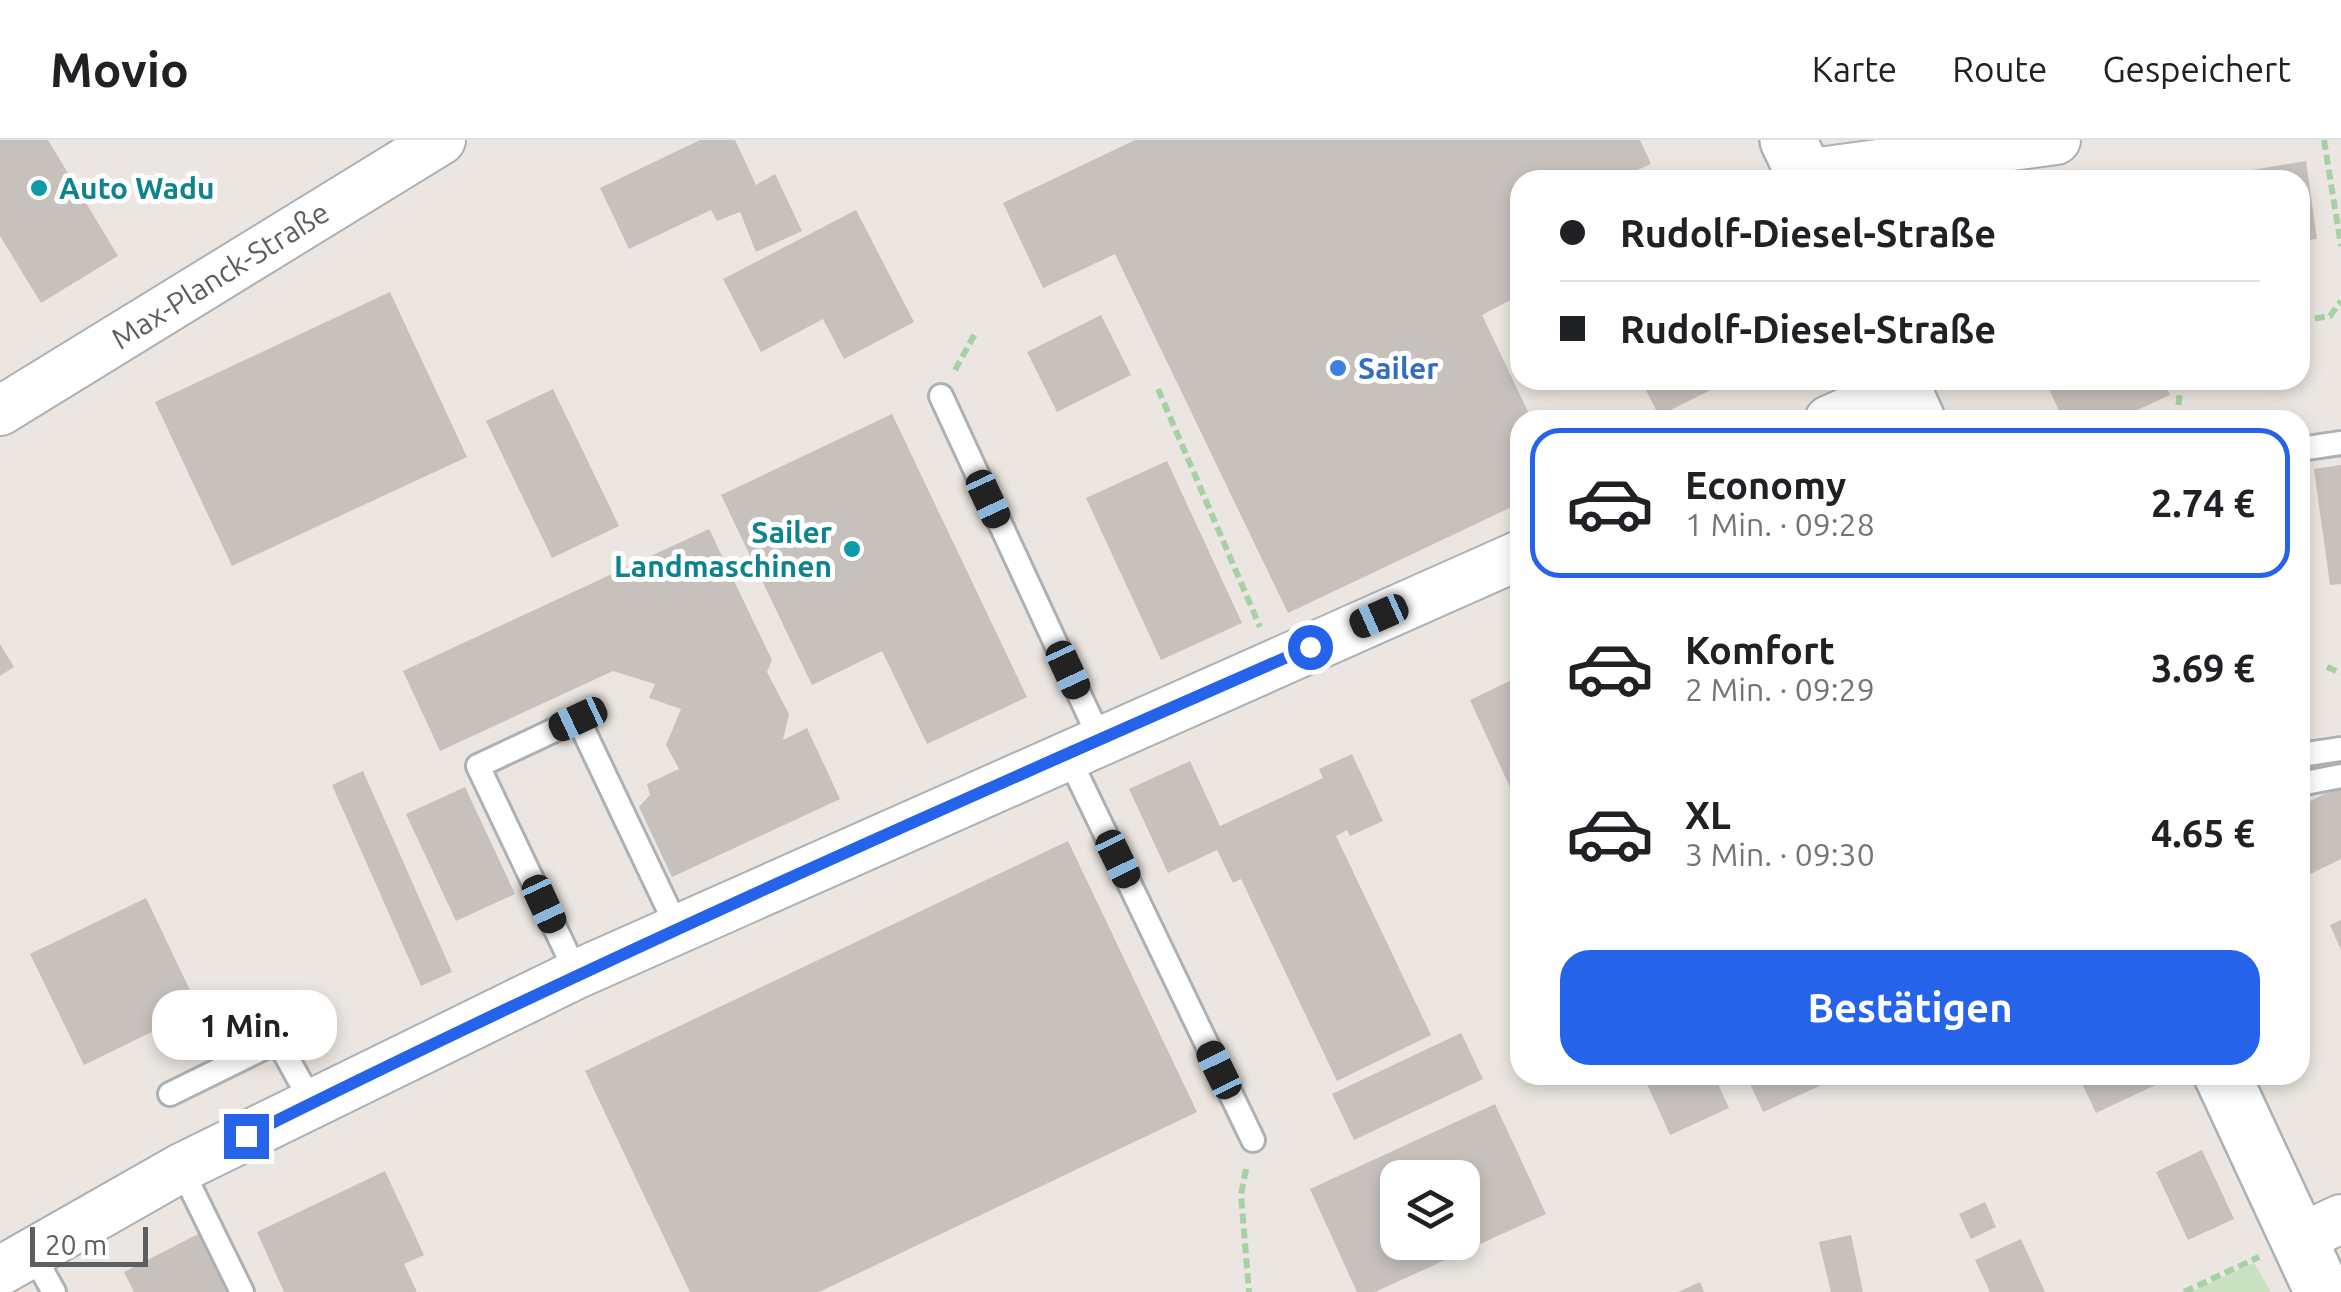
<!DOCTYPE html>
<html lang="de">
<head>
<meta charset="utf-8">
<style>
  body { margin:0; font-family:Ubuntu,sans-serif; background:#f2f2f2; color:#202124; height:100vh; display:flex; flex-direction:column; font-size:38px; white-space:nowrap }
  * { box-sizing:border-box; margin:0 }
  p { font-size:32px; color:#757577 }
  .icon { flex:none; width:55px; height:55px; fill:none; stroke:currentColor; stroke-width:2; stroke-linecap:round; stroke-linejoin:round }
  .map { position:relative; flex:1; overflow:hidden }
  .details { position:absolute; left:1510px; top:270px; width:800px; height:675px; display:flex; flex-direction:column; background:#fff; border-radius:30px; box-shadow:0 5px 15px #0003 }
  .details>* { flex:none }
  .guide { position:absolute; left:1510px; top:30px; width:800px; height:220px; border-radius:30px; box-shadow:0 5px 15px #0003; display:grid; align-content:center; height:220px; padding:0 50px; background:#fff }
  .buttons { position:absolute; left:1380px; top:1020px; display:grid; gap:20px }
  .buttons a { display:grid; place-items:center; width:100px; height:100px; border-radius:20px; background:#fff; box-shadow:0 5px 15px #0003; font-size:50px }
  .scale { position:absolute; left:30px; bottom:25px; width:118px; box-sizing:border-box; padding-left:10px; border:5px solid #5a5f61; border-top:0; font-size:28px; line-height:35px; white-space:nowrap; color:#5a5f61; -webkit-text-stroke:8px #fff; paint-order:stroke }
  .end { position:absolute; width:45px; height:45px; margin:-22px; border:12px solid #2563eb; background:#fff; box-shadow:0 0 0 5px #fff }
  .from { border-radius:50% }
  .bubble { position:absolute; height:70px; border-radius:30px; background:#fff; box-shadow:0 5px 15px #0003; font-size:32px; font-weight:700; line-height:70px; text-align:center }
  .car { position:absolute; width:30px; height:60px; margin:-30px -15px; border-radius:12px; box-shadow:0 0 8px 2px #0007; background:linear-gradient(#222 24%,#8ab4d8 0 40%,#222 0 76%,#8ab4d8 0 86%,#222 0) }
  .guide b { display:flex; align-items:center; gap:35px; height:95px; font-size:38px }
  .guide b+b { border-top:2px solid #e0e0e0 }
  .guide i { width:25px; height:25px; background:#202124 }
  ul { padding:18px 0 0; list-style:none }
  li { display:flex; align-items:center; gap:30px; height:150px; margin:0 20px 15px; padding:0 30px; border:5px solid transparent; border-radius:30px }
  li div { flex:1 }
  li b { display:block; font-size:38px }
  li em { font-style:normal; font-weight:700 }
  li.on { border-color:#2563eb }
  li>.icon { width:90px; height:90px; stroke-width:1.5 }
  .primary-button { display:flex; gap:20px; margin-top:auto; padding:20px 50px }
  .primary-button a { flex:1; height:115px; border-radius:30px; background:#2563eb; color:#fff; font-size:40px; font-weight:700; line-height:115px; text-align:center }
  header { display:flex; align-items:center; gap:60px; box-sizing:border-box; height:140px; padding:0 50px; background:#fff; border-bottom:2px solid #e0e0e0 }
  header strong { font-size:48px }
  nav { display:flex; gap:55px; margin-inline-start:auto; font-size:35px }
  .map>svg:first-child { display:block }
  .green { fill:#cae1c0 }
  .building { fill:#c7c1be; fill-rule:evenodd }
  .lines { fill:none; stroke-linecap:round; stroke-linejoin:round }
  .service-casing { stroke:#adb1b3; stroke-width:28 }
  .minor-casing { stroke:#adb1b3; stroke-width:52 }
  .tertiary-casing { stroke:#adb1b3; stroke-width:60 }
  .path { stroke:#a6d1a4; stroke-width:6; stroke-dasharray:10 5; stroke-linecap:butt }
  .service { stroke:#fff; stroke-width:22 }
  .minor { stroke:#fff; stroke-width:48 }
  .tertiary { stroke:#fff; stroke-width:55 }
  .route { stroke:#2563eb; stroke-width:12 }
  .culture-dot { fill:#0f9aa8; stroke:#fff; stroke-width:4 }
  .shop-dot { fill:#3f7fe0; stroke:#fff; stroke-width:4 }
  .labels { text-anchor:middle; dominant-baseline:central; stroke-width:10; stroke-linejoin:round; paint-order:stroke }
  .culture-label { font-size:30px; font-weight:bold; fill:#0d838f; stroke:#fff; text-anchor:start }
  .street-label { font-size:30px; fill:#5a5f61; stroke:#fff }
  .shop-label { font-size:30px; font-weight:bold; fill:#366cbe; stroke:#fff; text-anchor:start }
</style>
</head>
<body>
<header>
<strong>Movio</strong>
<nav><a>Karte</a><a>Route</a><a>Gespeichert</a></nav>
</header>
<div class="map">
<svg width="2341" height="1152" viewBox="0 0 2341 1152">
  <rect width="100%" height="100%" fill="#ebe6e1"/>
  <path class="green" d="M2254 1123 2271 1152H2191Z"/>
  <path class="building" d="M0 0H48L118 116 41 163 0 96Z
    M700 0H735L756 45 775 34 802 91 756 112 740 72 717 81 711 70 629 109 600 48Z
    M1135 0H1640L1651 24 1615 40H1520V155L1482 175 1532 280H1520V363L1288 473 1115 114 1043 148 1003 63Z
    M2306 21 2317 99 2300 101V40H2191Z
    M856 70 914 182 844 219 823 179 761 212 723 139Z
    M390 152 467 317 232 426 155 262Z
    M1101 175 1131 235 1057 272 1027 212Z
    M1641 240H1730L1659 276Z
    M2045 240H2163L2170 255 2115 280H2063Z
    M553 249 619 386 552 418 486 281Z
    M892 274 1027 557 927 604 882 511 812 545 721 355Z
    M1167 321 1242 483 1161 520 1086 358Z
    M2341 325V444L2330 445 2314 329Z
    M709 389 772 520 767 532 789 574 783 600 807 588 840 659 672 737 639 667 650 655 647 644 679 629 666 605 681 569 649 558 655 544 613 531 440 611 403 531Z
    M0 504 14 527 0 536Z
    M1520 536V669L1470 560Z
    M1352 614 1383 681 1350 696 1347 690 1336 696 1431 895 1337 941 1241 739 1233 743 1217 710 1168 733 1129 649 1190 621 1220 686 1323 638 1319 629Z
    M363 631 452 832 421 846 332 645Z
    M2341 646V719L2300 739V666Z
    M465 647 515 754 456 781 406 674Z
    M1068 701 1197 972 819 1152H690L585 931Z
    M146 758 199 869 84 925 30 814Z
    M2341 780V810L2330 785Z
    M1461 893 1483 939 1354 1000 1332 954Z
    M1643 935H1714L1729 968 1670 995Z
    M1746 935H1843L1763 972Z
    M2078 935H2163L2166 940 2096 973Z
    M1495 964 1546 1074 1375 1152H1357L1310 1049ZM1398 1038H1462V1102H1398Z
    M2202 1010 2234 1079 2188 1100 2156 1032Z
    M385 1031 424 1115 404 1124 417 1152H284L257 1092Z
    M1985 1062 1996 1087 1971 1099 1959 1074Z
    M200 1093 230 1152H134L124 1132Z
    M1851 1095 1863 1152H1831L1819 1102Z
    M2021 1099 2045 1152H1990L1975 1120Z
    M1700 1142 1704 1152H1678Z"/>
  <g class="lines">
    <g class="service-casing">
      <path id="service" d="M941 256 1100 599
        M2300 309 2341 303
        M1067 614 1253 1000
        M2300 615 2341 609
        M2300 644 2341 636
        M577 834 478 626 578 579 677 787
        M170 954 278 901 312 963
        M181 1028 242 1152
        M32 1113 54 1152"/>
    </g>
    <g class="minor-casing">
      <path id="minor" d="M1804 34 2056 0
        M0 271 441 0
        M1829 280 1902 248
        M2300 1098 2341 1079
        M0 1131 181 1028 577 834 1520 415"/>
    </g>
    <g class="tertiary-casing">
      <path id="tertiary" d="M1788 0 1807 40
        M1899 240 1917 280
        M2222 935 2323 1152"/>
    </g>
    <path class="path" d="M2324 0 2341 106
      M2300 181 2330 176 2341 161
      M955 230 976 192
      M1158 249 1260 487
      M2177 280 2181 240
      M2327 527 2341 533
      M1246 1029 1241 1055 1249 1152
      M2184 1152 2259 1117"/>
    <use href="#service" class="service"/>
    <use href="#minor" class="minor"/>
    <use href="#tertiary" class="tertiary"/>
  </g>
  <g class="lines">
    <path class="route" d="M246 996C595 821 952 664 1310 507"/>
  </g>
  <g class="culture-dot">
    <circle cx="39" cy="48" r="10"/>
    <circle cx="852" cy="409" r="10"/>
  </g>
  <circle class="shop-dot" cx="1338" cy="228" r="10"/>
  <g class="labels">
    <g class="culture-label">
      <text x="59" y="48">Auto Wadu</text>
      <text x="832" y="392" text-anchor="end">Sailer<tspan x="832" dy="34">Landmaschinen</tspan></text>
    </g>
    <g class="street-label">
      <text transform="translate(220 135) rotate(-32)">Max-Planck-Straße</text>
    </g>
    <g class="shop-label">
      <text x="1358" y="228">Sailer</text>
    </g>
  </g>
</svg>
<div class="buttons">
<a><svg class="icon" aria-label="layers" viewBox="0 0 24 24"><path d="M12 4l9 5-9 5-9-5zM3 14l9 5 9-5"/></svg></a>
</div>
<div class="scale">20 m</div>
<i class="end from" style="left:1310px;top:507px"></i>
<i class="end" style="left:246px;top:996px"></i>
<div class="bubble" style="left:152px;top:850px;width:185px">1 Min.</div>
<i class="car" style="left:988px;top:359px;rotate:155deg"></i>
<i class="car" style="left:1379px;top:476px;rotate:246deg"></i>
<i class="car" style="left:1068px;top:530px;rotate:155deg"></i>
<i class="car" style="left:578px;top:579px;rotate:245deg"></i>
<i class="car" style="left:1118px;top:719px;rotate:154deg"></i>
<i class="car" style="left:544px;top:764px;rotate:155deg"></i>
<i class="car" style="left:1219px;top:930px;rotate:334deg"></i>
<div class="guide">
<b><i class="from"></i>Rudolf-Diesel-Straße</b>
<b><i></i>Rudolf-Diesel-Straße</b>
</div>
<section class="details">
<ul>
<li class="on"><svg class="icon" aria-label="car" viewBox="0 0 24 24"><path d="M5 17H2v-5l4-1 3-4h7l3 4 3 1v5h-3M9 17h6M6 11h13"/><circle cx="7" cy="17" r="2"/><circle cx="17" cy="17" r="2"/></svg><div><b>Economy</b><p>1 Min. · 09:28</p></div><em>2.74 €</em></li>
<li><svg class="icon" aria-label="car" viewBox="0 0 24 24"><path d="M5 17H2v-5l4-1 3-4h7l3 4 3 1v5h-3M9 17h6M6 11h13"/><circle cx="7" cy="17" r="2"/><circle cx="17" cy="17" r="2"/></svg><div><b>Komfort</b><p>2 Min. · 09:29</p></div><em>3.69 €</em></li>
<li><svg class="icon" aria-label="car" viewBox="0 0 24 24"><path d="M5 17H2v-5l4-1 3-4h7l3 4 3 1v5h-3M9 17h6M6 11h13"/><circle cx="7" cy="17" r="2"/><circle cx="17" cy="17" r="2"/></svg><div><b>XL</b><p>3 Min. · 09:30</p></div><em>4.65 €</em></li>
</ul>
<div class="primary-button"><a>Bestätigen</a></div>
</section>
</div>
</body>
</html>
